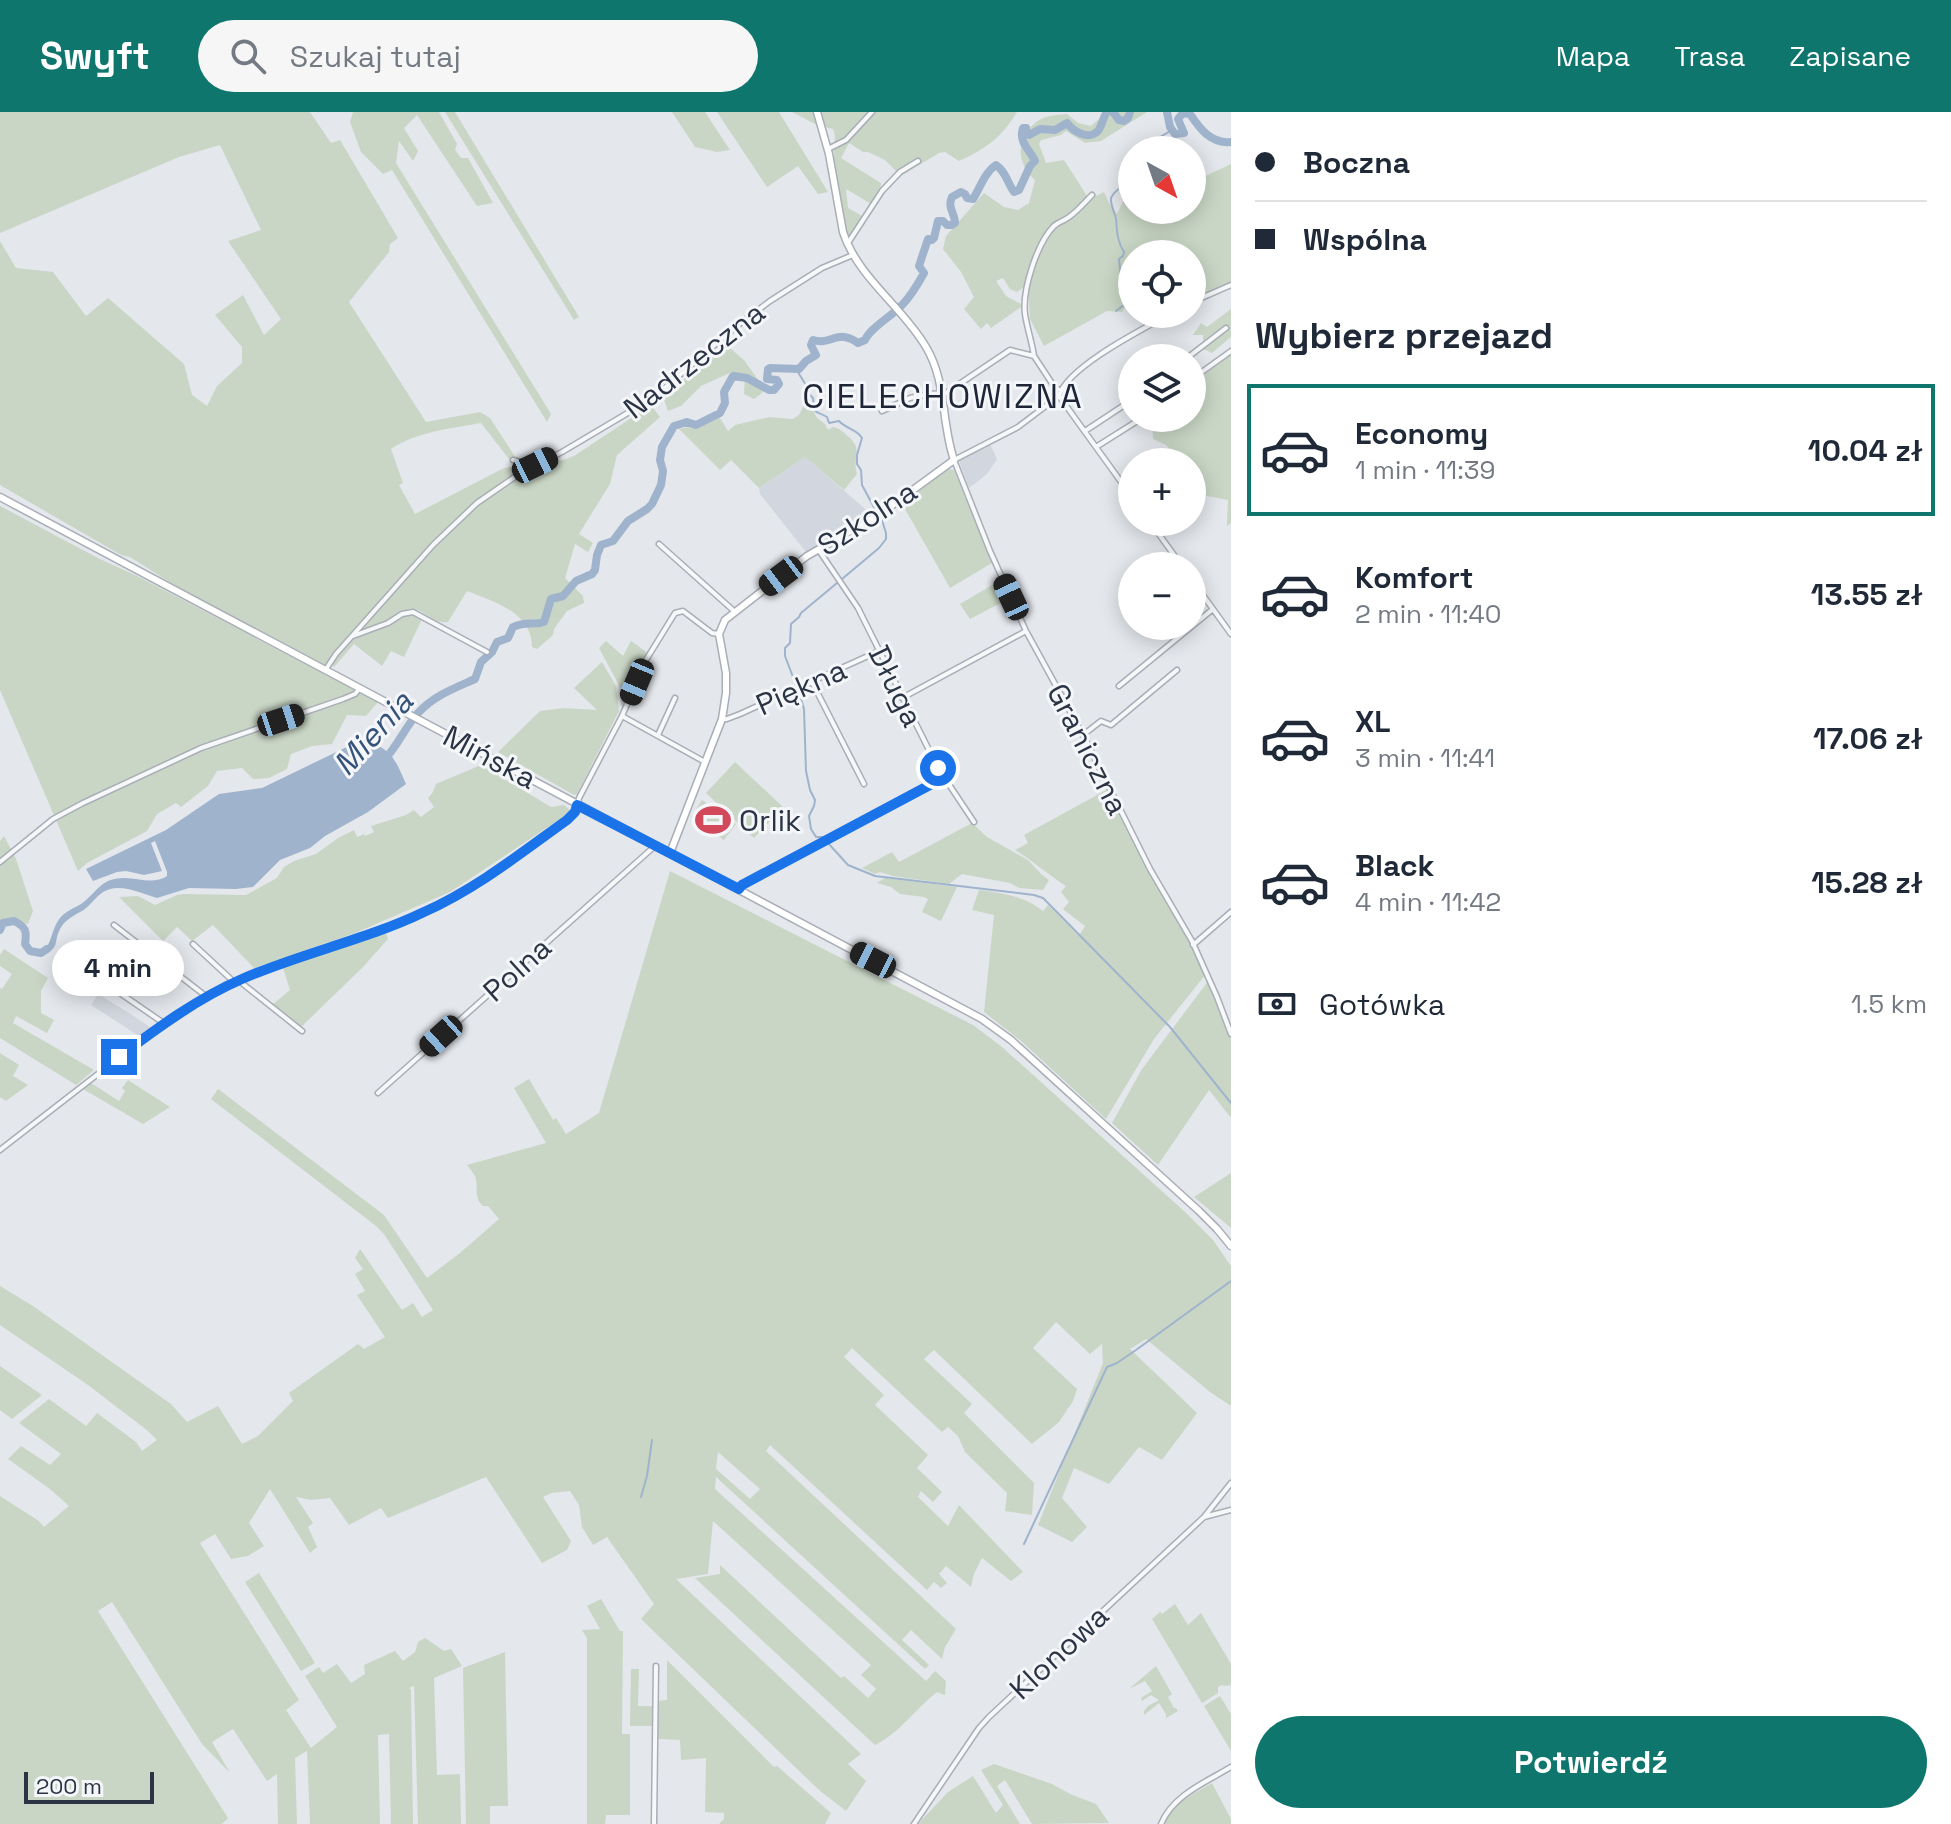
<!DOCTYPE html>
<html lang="pl">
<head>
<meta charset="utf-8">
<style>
  body { margin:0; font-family:"Space Grotesk",sans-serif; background:#f6f6f7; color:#1f2937; height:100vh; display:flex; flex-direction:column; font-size:30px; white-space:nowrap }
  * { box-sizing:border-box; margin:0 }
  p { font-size:26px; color:#747a83 }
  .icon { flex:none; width:44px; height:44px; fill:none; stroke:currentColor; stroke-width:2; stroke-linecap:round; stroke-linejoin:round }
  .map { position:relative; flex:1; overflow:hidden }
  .sheet { display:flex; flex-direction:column; background:#fff; width:720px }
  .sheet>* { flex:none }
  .top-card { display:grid; align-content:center; height:176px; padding:0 24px; background:#fff }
  .needle { width:52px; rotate:140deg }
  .buttons { position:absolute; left:1118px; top:24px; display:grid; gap:16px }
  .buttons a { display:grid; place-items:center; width:88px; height:88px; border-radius:50%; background:#fff; box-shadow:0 4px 20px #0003; font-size:40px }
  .scale { position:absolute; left:24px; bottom:20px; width:130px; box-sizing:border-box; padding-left:8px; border:4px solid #2b3445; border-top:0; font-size:22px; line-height:28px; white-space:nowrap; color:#2b3445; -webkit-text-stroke:6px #f4f6f9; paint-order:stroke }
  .end { position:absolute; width:36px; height:36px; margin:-18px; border:10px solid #1a73e8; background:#fff; box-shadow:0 0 0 4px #fff }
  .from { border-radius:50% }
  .bubble { position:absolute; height:56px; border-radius:28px; background:#fff; box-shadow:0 4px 20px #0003; font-size:26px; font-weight:700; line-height:56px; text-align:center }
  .car { position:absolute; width:24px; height:48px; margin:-24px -12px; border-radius:10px; box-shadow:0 0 6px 2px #0007; background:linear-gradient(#222 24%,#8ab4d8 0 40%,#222 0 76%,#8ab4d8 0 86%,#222 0) }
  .top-card b { display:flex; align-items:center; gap:28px; height:76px; font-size:30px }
  .top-card b+b { border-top:2px solid #e0e1e3 }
  .top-card i { width:20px; height:20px; background:#1f2937 }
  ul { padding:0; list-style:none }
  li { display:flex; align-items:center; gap:24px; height:132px; margin:0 16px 12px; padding:0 8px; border:4px solid transparent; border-radius:0px }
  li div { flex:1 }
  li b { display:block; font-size:30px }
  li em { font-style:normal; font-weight:700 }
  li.active { border-color:#0f766e }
  li>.icon { width:72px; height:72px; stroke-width:1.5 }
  h2 { padding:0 24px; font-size:36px; line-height:96px }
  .pay { display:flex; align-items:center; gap:20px; height:88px; padding:0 24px; font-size:30px }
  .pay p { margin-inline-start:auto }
  .action { display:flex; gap:16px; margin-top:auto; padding:16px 24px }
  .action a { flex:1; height:92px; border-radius:48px; background:#0f766e; color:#fff; font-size:32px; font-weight:700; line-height:92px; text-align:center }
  header { display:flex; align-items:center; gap:48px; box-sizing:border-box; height:112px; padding:0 40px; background:#0f766e; color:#fff }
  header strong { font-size:38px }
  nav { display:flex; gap:44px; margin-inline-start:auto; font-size:28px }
  .search { width:560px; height:72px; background:#f6f6f7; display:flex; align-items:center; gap:20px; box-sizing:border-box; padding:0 28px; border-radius:44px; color:#747a83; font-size:30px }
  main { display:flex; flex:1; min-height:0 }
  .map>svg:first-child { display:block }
  .built { fill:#d2d6de }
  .green { fill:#c9d6c5; fill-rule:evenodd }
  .water { fill:#9fb4cc }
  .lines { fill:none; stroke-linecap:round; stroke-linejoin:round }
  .stream { stroke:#9fb4cc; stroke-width:2 }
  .river { stroke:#9fb4cc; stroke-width:8 }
  .street-casing { stroke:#a9aeb7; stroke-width:7 }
  .secondary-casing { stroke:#a9aeb7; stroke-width:9 }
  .street { stroke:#f7f8fa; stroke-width:4 }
  .secondary { stroke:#fff; stroke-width:6 }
  .route { stroke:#1a73e8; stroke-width:10 }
  .labels { text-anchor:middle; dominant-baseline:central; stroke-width:6; stroke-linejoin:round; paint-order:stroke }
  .street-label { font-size:30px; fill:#2b3445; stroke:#f4f6f9 }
  .poi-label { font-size:30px; fill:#2b3445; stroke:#f4f6f9; text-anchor:start }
  .water-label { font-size:32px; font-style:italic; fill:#34527a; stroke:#f4f6f9 }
  .quarter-label { font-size:34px; letter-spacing:2px; fill:#1d2536; stroke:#f4f6f9 }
</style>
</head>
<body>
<header>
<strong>Swyft</strong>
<div class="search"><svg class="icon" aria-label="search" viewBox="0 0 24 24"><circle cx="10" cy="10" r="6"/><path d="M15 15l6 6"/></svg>Szukaj tutaj</div>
<nav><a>Mapa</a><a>Trasa</a><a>Zapisane</a></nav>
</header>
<main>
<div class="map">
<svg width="1231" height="1712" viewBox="0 0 1231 1712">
  <rect width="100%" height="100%" fill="#e4e7ec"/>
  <path class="built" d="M990 332 997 347 987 362 969 376 959 349Z
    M805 345 871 402 806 440 760 382 759 376Z
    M98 882 129 901 153 917 141 925 139 924 91 893Z"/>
  <path class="green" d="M0 0H310L331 31 340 28 398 126 390 132 389 140 349 190 426 310 480 300 490 306 516 346 509 347 481 311C450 317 418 319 391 337L403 371 399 373 415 402 504 356 527 353 535 358 574 344 651 293 660 305 617 343 610 372 579 422 593 431 588 440 575 432 565 466 583 484 584 491 567 499 554 517 553 523 537 537 532 535C532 500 494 490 467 479L448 510C431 512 427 499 413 497 405 496 397 504 390 508 358 526 344 519 325 557L179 476 130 445 121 443 0 373V129L16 156 53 160 86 204 108 186 184 252 192 283 207 294 217 274 242 251V235L215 203 243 183 264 223 281 207 228 129 261 118 220 33 179 45 0 121Z
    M353 0H439L457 32 455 38 461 46H468L493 91 477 94 417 3 404 16 418 39 413 49 399 29 396 51 551 302 547 310 392 58 383 62 361 40 350 10Z
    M445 0H455L579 205 574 208Z
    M672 0H705L730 38 717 40 695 35Z
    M717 0H779L828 80 818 82 798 54 767 75Z
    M792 0H1017C1002 25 986 37 959 49L945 40 939 41 901 64 885 48 868 40H863L849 31 841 46 881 71 880 79 871 92 846 77 848 96 862 104 850 126 848 125C842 98 834 70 834 42 833 32 837 27 833 17L817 13Z
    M1107 0H1147L1101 29 1085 31 1066 19 1061 23 1041 28 1039 32 1046 51 1064 48 1089 87 1104 80 1109 91 1117 102 1127 81 1132 76V98H1192V63L1197 68 1231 52V171L1192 188V142H1132V171L1125 169 1130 188 1122 200 1107 199 1044 234 1030 207 1028 172 1017 180 1010 177 1003 166 996 169 1006 184 1021 192V195L991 216 987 211 981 217 964 197 974 185 961 160 943 137 946 124 984 81 1004 95 1018 98 1029 91 1035 68C1014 50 1016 21 1041 7 1048 3 1059 3 1067 2L1078 11 1091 14Z
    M1231 197V225L1212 241 1203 237V223H1193L1201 211 1207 215Z
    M729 230 731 237 744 248 764 276 762 281 754 287 744 282 745 265 732 260 701 274 681 294 668 299 663 285Z
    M1231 242V411L1227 414 1228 388 1192 381V350H1181L1166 333 1153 327 1152 306H1192V272Z
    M807 287 817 306 825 312 828 318 833 315C841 317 844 321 850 326 863 338 852 347 857 362L844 378 805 345 759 376 731 348 720 358 679 317 695 314 718 303 728 319 735 313 770 305 793 307 799 303Z
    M948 357 954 358 992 451 950 476 901 390Z
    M0 394 98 446 137 464 378 590 366 604 347 603 332 632 312 634 291 642 287 657 269 666 253 667 242 656 217 659 208 674 181 695 176 691 157 702 147 719 87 751 78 759 0 578Z
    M999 469 1008 487 970 507 960 492Z
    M413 501 422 507 404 545 391 539 382 554 354 532 334 555 331 552C342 527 386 507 413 501Z
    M606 529 623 544 631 529 648 541 627 590 621 594V577L599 536Z
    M602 550 616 574 619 599 577 682 574 683 498 640 540 599 564 596 597 598 574 576Z
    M735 650 783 695 754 726 706 681Z
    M481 653 551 695 564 693 570 698 563 705 450 780 355 821 254 856 213 813 192 829 177 815 163 829 119 785 138 784 155 793 177 783 184 782 246 783 277 766 284 755 294 749 316 742 338 726 354 718 357 725 364 722 365 724 374 720 371 714 406 703 414 698 421 705 434 695 428 686 433 680 436 672Z
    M1108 677 1149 760 1191 833 1206 862 1154 927 1106 1007 1020 928 984 900 994 803 972 798 979 778C1002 781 1025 784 1043 799L1048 793 1079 824 1085 814 1063 797 1069 790 1061 780 1066 774C1048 763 1033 749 1015 738L1028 731 1024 723Z
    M702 688 736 712 724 728 691 705Z
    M972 711 987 725 1028 748 1041 762 1049 768 1043 778 1019 776 1010 771 962 762 949 772 893 764 880 760 875 762 862 756 892 740 899 750Z
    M4 724 16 747 33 799 28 812 12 806 3 808 0 812V729Z
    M670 759 973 913 1002 935 1185 1100 1213 1128 1231 1154V1294L1210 1280 1146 1227 1130 1237 1197 1301 1162 1348 1139 1335 1109 1372 1074 1356 1062 1386 1087 1415 1072 1430 1038 1413 1103 1251 1102 1232 1090 1242 1056 1210 1033 1236 1077 1277 1073 1289 1059 1310 1032 1332 934 1238 924 1247 972 1292 964 1301 1034 1371 1032 1403 1005 1399 1007 1381 965 1340 958 1324 948 1315 942 1320 852 1236 844 1245 884 1283 875 1293 928 1343 917 1356 942 1380 933 1390 921 1379 918 1385 948 1414 959 1393 1023 1460 1011 1469 982 1446 974 1462 971 1475 946 1454 939 1462 947 1471 941 1476 934 1470 927 1478 770 1333 766 1339 956 1517 945 1535 942 1547 911 1518 902 1528 929 1553 925 1557 716 1365 715 1377 926 1569 935 1559 946 1569 945 1583 937 1580C914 1598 901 1620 875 1633L695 1466 720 1462V1453L841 1566 844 1564 868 1586 876 1577 861 1563 871 1553 713 1409 708 1462 676 1467 861 1642 848 1652 866 1669 846 1699 819 1678 641 1507 654 1492 607 1425 593 1433 582 1415 579 1393 570 1379 551 1381 543 1385 571 1429 567 1438 542 1451 486 1365 388 1406 381 1396 349 1413 330 1386 311 1388 296 1385 313 1411 308 1415 317 1435 310 1441 270 1377 249 1411 264 1434 248 1444 231 1447 215 1422 200 1431 299 1588 286 1598 311 1636 337 1615 305 1564 319 1555 323 1561 337 1552 351 1571 365 1562 364 1553 395 1539 403 1549 415 1540 418 1530 425 1526 444 1539 451 1537 462 1554 434 1566 437 1663 460 1662 461 1712H418L414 1574 409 1576 411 1578 413 1712H391L389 1622 378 1623 380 1712H310L307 1639 295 1646 297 1712H278L277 1662 267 1669 233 1617 212 1630 230 1661 202 1632 112 1490 98 1499 228 1706 222 1712H0V1384L39 1409 44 1415 69 1394 50 1377 8 1347 21 1334 50 1353 61 1342 19 1311 49 1287 86 1314 97 1301 136 1330 142 1339 157 1328 148 1319 88 1273 0 1213V1174L33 1194 171 1292 187 1310 218 1294 242 1332 258 1324 293 1289 289 1281 358 1232 364 1237 385 1225 357 1183 365 1179 355 1162 363 1157 355 1146 360 1137 402 1198 413 1191 422 1205 433 1198 384 1122 376 1114 211 987 218 977 384 1103 427 1166 460 1141 499 1107 488 1094H483C473 1085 479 1075 475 1064 473 1060 470 1057 467 1053L546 1031 514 976 529 967 553 1008 556 1006 566 1022 599 1001ZM718 1340 760 1377 750 1387 716 1357Z
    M885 766 957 775 941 809 922 800 928 787 924 785 900 782 891 775 877 771Z
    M385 819 388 827 362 856 300 916 272 893 290 878 283 856Z
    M130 828 156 849 136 871 109 852Z
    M4 837 48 866 41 879V901L54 908 47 921 16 904 13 911 94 958 76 973 0 926V876L2 877 12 862 0 854V843Z
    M1209 868 1231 926V1006L1209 978 1158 1053 1112 1011 1142 957Z
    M0 941 19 953 13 964 28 973 6 989 0 985Z
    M128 968 170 995 143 1012 83 977 91 971 119 989 125 979 122 976Z
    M1231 1061V1116L1194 1085Z
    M0 1254 42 1283 12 1307 0 1298Z
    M259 1461 315 1551 301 1559 245 1470Z
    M601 1487 620 1519H623L622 1622H630V1703H606L605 1712H587V1526L582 1518 600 1517 587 1494Z
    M1175 1492 1188 1513 1201 1501 1231 1552V1573L1225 1574 1222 1573 1218 1575V1581L1202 1591 1152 1507 1160 1500 1162 1502Z
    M505 1540 508 1694H490V1712H466L463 1556Z
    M667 1548 774 1655 777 1654 831 1701 825 1712H719L724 1707V1701L705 1700 706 1646 681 1648 680 1628 657 1627V1589L667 1588Z
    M1156 1554 1172 1582 1168 1585 1174 1596H1176L1178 1599 1166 1606V1602L1159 1591 1144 1603V1599L1148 1594 1159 1588 1151 1583 1142 1589 1141 1586 1152 1579 1145 1569 1129 1577Z
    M631 1557H639L638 1594H654V1614H630Z
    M1220 1584 1231 1602V1639L1204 1594Z
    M994 1652 1052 1672 1070 1682 1096 1692 1109 1711 1032 1712 1005 1668 997 1674 1020 1712H918L948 1680 973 1664 996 1701 1003 1693 981 1658Z
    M1212 1671 1231 1707V1712H1165C1173 1690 1193 1682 1212 1671Z"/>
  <path class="water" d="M359 629C391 634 394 645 406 672L368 700 325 724 310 736 280 748 253 775 236 777 189 776 157 786C140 781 119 770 103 780 96 785 91 792 85 797 76 803 66 806 60 817 53 830 61 838 40 843L43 836 47 835C52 826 53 815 60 806 66 799 74 796 81 792 97 781 100 766 124 766 139 766 154 773 167 764V760L155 729 151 731 162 759 144 763 126 759 117 760 93 769 86 757 166 718 219 682 262 676Z"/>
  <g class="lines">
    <path class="stream" d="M1154 38 1157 32 1155 28 1172 18
      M1132 60 1130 61 1132 64
      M1116 199 1128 190C1123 177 1120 161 1119 147L1123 144 1124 140C1117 129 1117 119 1116 107 1115 101 1110 92 1111 86 1113 81 1121 75 1126 72L1127 77 1132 73
      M796 257 809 278V282L813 286C815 304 813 297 827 305L829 311 839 309C846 317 857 317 862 326L857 343V352L861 358 862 373 876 399
      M842 467 879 436 886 427V421L881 405
      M796 573 785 544V536L790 531 791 512 799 505 801 501 837 471
      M799 580 804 597 806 659 810 678 815 688 814 694 809 704 811 717 816 725H826
      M828 731 848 753 875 764 1034 783 1043 786 1170 915 1231 991
      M641 1385 647 1364 652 1328
      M1024 1432 1107 1255 1117 1251 1136 1238 1231 1169"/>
    <path class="river" d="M1113 0 1119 8 1124 9 1128 6 1130 0
      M1167 0 1170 15 1175 22 1184 21 1178 7 1183 1 1190 2C1200 17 1211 32 1231 30
      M384 648C398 634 406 613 419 600 435 583 455 576 475 567L481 550 492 540 497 530 508 526 513 515C528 508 533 514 544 510L551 487 563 484 576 469 592 462 595 458 597 443 601 433 613 429 628 409 647 397 652 392 661 373 663 359 660 348 662 335 674 314 687 310 696 313 720 301 725 291 724 280 733 264 747 266 769 278H774L779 272 777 268 767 267 768 257 770 256 799 257 806 249 816 243 811 233 813 228C831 234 838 216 858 231L865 228C870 216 892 204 902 193 912 183 918 172 924 161L919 154 928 127 932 128 934 126 938 109H943L947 113H952L955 111C955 101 947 96 952 85L961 80 965 82 967 86 973 87C980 76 985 60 996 53 1006 60 1007 70 1014 80L1019 78 1030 54 1035 49C1030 38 1018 30 1023 16H1026V22L1029 23 1040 17 1055 18 1067 11C1073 19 1088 29 1098 19 1102 14 1103 5 1107 0
      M0 818 3 811 14 809C26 815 27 819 25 832L30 839 41 841 47 837"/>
    <g class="street-casing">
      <path id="street" d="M828 37 846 28 872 0
        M848 131 882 79 900 60 918 49
        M1192 190 1231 173
        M1170 202C1143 217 1067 255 1059 284L1018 315 954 348 990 439 1026 519 1083 623 1150 757 1192 829 1217 885 1231 922
        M1034 244C1032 230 1027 216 1025 202 1022 178 1037 131 1054 114 1058 110 1064 109 1069 105 1078 99 1085 90 1092 83
        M1187 246 1226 216
        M1192 267 1231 239
        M1059 284 1132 385
        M882 299 910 286 929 282 946 281 1010 238 1034 244 1055 276 1060 278
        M1085 319 1132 288
        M1096 335 1142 306
        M513 348 533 353
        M1150 410 1182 454
        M659 432 734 499
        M818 437 858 496 938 656 974 710
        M1192 468 1231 522
        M353 524 388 511 402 502 413 500 487 540
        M326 557 336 542 433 433 477 391 519 362 562 340 653 286 733 217 770 189 822 156 853 143
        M812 570 864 672
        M1119 574 1213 497
        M902 586 1026 519
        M622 604 646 548 675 501 683 499 712 521 719 522
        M722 607H727L740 602 879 539
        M658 623 675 586
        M1083 623 1101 609 1111 613 1177 558
        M0 750 53 707 83 691 201 636 343 587 355 582 360 576
        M739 777 742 773 943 666
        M114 813 207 885
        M193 832 234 870
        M1193 833 1231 800
        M82 855 165 912
        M238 868 302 919
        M378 981 656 733
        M0 1038 134 934 207 885 238 868 257 860 410 807 428 799 494 760 567 708 577 696 579 686 622 604 705 650
        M1204 1405 1231 1371
        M654 1712 656 1554
        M914 1712 979 1616 989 1605 1204 1405 1231 1398
        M1161 1712C1173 1683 1206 1670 1231 1655"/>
    </g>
    <g class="secondary-casing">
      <path id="secondary" d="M0 385 982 907 1011 928 1199 1099 1217 1117 1231 1134
        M670 741 722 607 726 581V561L719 522 725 508 807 444 880 402 954 348C941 310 947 270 926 235 902 194 858 166 843 120L829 42 817 0"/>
    </g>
    <use href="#street" class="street"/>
    <use href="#secondary" class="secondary"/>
  </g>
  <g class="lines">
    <path class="route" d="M119 945C157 916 198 886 242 867 301 841 366 828 424 800 476 777 521 741 567 708L575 700 577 693 739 777 742 773 943 666 938 656"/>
  </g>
  <defs>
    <g id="stadium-bare" transform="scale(2.76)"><path d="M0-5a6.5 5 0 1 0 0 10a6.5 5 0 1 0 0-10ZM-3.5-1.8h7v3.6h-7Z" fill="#d1495b" stroke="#f4f6f9" stroke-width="2.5" paint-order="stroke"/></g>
  </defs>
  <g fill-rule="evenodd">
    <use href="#stadium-bare" x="713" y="708"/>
  </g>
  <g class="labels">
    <g class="street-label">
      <text transform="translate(694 248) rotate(-38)">Nadrzeczna</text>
      <text transform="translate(867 406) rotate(-33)">Szkolna</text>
      <text transform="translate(896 574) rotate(64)">Długa</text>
      <text transform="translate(801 575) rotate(-24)">Piękna</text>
      <text transform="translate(1088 637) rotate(63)">Graniczna</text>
      <text transform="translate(490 645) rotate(28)">Mińska</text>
      <text transform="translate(517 857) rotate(-42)">Polna</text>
      <text transform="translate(1059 1540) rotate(-43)">Klonowa</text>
    </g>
    <g class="poi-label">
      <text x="739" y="708">Orlik</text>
    </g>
    <g class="water-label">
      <text transform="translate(373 621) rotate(-48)">Mienia</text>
    </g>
    <g class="quarter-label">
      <text x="943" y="284">CIELECHOWIZNA</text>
    </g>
  </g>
</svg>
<div class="buttons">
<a><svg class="needle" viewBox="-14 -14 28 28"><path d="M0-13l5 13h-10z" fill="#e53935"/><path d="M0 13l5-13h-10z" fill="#747a83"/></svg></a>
<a><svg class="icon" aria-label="locate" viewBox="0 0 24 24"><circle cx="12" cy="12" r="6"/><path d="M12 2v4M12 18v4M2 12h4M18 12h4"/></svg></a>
<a><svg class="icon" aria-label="layers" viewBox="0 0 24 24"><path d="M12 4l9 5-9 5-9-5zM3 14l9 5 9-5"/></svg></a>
<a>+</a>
<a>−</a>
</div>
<div class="scale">200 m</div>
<i class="end from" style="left:938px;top:656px"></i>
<i class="end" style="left:119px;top:945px"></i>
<div class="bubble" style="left:52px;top:828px;width:132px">4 min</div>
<i class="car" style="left:535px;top:353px;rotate:64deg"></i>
<i class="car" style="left:781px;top:464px;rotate:233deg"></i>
<i class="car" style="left:1011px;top:485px;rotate:335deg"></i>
<i class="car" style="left:637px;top:570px;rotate:203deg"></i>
<i class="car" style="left:281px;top:608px;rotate:72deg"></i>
<i class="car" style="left:873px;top:848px;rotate:297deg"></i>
<i class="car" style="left:441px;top:924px;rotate:228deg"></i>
</div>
<section class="sheet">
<div class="top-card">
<b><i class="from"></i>Boczna</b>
<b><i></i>Wspólna</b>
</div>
<h2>Wybierz przejazd</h2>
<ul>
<li class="active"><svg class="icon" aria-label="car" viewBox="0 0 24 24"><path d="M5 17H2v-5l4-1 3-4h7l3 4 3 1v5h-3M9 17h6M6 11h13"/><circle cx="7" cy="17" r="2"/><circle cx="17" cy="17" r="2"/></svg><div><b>Economy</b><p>1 min · 11:39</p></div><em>10.04 zł</em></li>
<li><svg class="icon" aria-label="car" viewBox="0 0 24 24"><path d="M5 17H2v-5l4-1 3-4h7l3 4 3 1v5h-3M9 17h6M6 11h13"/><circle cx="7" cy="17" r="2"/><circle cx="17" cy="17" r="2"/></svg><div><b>Komfort</b><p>2 min · 11:40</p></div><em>13.55 zł</em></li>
<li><svg class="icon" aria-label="car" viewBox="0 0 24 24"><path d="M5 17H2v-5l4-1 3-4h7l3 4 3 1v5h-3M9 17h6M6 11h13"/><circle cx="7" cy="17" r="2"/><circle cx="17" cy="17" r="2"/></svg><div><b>XL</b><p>3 min · 11:41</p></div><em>17.06 zł</em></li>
<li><svg class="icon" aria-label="car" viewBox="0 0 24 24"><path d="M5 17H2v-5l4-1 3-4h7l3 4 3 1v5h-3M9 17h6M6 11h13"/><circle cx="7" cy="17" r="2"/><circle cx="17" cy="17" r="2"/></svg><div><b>Black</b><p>4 min · 11:42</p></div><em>15.28 zł</em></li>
</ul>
<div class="pay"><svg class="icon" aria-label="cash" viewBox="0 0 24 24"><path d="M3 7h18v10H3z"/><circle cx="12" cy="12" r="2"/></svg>Gotówka<p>1.5 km</p></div>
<div class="action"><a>Potwierdź</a></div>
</section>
</main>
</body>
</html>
